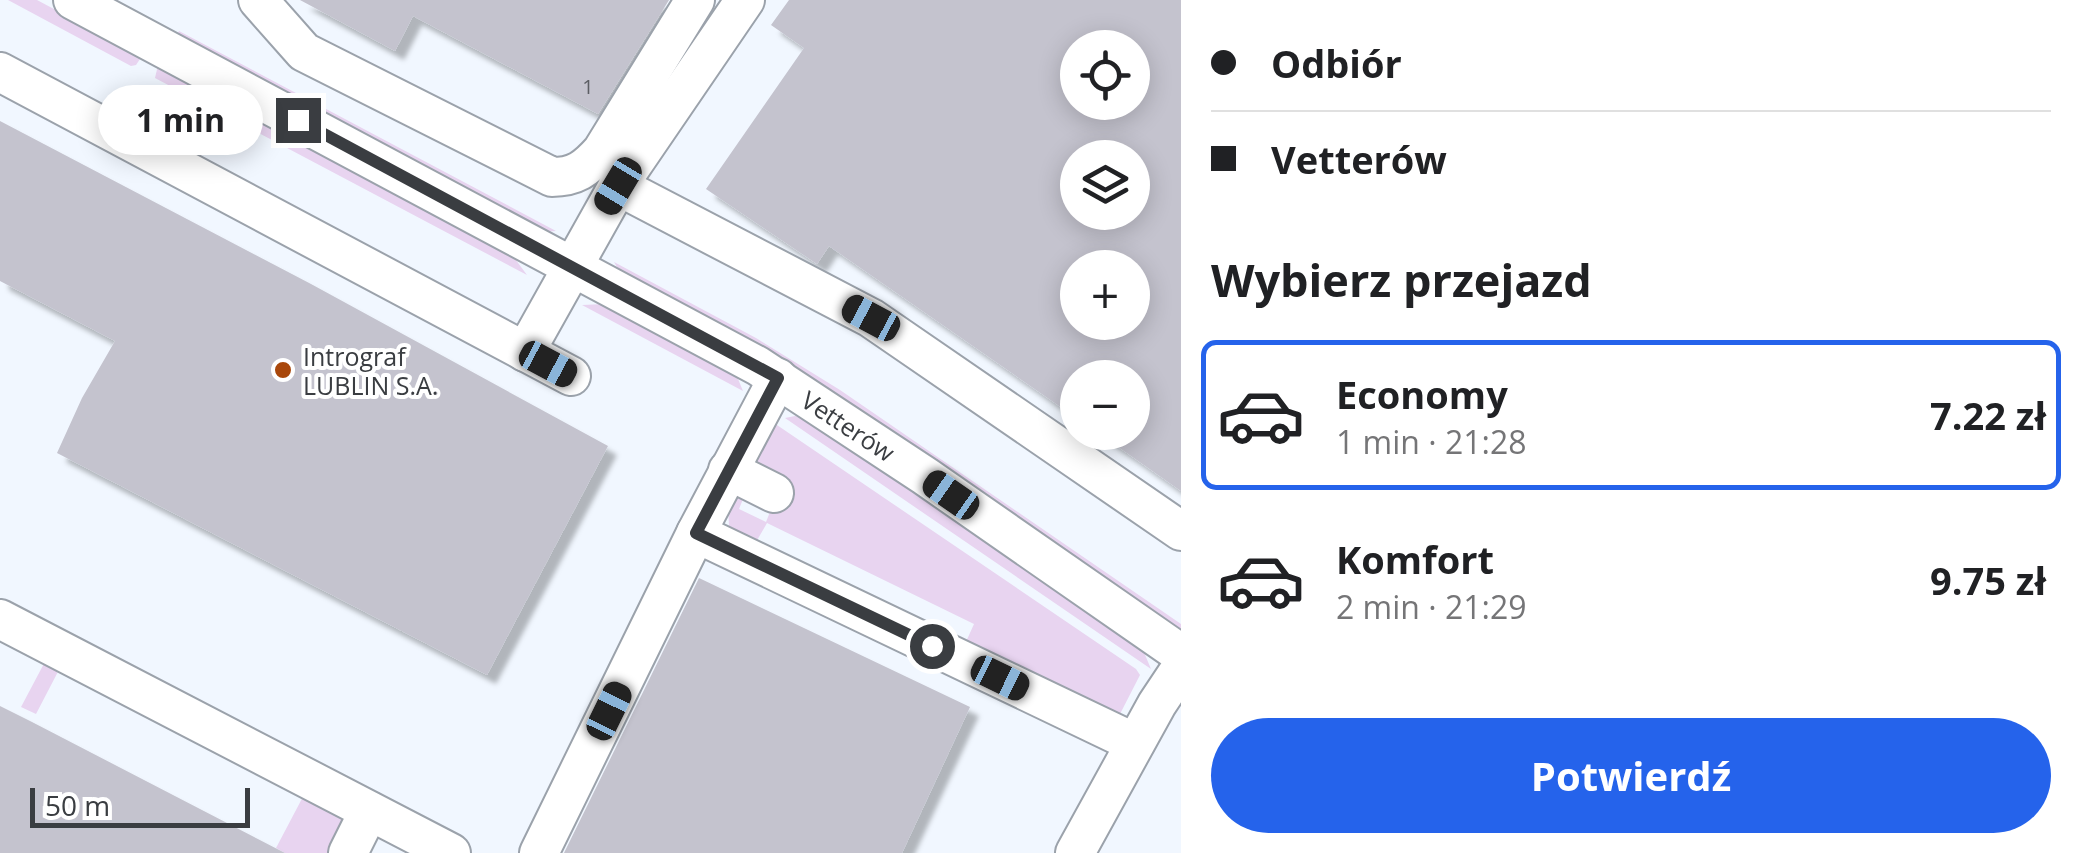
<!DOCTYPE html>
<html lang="pl">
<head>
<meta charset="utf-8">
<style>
  body { margin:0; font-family:"Open Sans",sans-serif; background:#f6f6f6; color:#202124; height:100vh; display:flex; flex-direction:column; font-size:38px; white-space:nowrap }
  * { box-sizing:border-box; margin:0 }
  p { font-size:32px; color:#757577 }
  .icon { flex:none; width:55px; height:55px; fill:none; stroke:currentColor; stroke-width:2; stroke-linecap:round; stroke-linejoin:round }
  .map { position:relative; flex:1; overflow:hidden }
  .sheet { display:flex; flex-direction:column; background:#fff; width:900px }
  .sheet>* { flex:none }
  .hud { display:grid; align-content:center; height:220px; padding:0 30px; background:#fff }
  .controls { position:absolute; left:1060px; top:30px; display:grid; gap:20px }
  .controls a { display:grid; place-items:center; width:90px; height:90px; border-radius:50%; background:#fff; box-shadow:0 5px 25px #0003; font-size:50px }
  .scale { position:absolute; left:30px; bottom:25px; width:220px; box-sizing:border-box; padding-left:10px; border:5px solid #3a3d41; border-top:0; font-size:28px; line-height:35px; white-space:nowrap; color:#3a3d41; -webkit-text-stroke:8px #fff; paint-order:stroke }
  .end { position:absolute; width:45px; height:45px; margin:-22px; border:12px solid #3a3d41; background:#fff; box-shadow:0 0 0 5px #fff }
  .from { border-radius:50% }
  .bubble { position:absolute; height:70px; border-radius:35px; background:#fff; box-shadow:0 5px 25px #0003; font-size:32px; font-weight:700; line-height:70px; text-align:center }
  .car { position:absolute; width:30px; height:60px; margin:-30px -15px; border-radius:12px; box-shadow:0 0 8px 2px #0007; background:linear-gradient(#222 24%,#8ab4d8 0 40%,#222 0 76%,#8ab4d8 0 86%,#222 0) }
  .hud b { display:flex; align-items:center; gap:35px; height:95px; font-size:38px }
  .hud b+b { border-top:2px solid #e0e0e0 }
  .hud i { width:25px; height:25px; background:#202124 }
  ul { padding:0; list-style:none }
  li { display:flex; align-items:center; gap:30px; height:150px; margin:0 20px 15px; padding:0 10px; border:5px solid transparent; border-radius:15px }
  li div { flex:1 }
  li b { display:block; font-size:38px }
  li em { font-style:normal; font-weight:700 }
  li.active { border-color:#2563eb }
  li>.icon { width:90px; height:90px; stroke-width:1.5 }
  h2 { padding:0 30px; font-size:45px; line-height:120px }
  .cta { display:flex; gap:20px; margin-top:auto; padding:20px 30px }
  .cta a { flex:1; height:115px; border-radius:60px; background:#2563eb; color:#fff; font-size:40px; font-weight:700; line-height:115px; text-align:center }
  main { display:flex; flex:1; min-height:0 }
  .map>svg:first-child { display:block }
  .green { fill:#e8d4f0 }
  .building { fill:#c4c3ce; fill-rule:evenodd; filter:url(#shadow) }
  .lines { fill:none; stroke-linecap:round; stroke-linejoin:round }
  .minor-casing { stroke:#9ba2ab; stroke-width:42 }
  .minor { stroke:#fff; stroke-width:38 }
  .route { stroke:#3a3d41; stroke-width:12 }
  .poi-dot { fill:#a9470b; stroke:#fff; stroke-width:4 }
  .labels { text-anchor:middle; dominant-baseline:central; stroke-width:8; stroke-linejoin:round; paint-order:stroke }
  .number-label { font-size:20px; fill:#5c5e64 }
  .poi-label { font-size:25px; fill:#3a3d41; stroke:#fff; text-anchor:start }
  .street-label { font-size:25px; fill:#3a3d41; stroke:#fff }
</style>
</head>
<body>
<main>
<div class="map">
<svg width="1181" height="853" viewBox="0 0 1181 853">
  <defs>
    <filter id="shadow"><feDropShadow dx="9" dy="9" stdDeviation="2.5" flood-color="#0004"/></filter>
  </defs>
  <rect width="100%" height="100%" fill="#f1f7ff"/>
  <path class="green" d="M8 0H37L142 56 136 65 131 66Z
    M179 31 556 231 543 232 176 37Z
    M158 65 510 252 527 275 155 78Z
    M614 262 756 338 840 390 1181 624V633L620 272Z
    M605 304 736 374 743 391 582 305Z
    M795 416 807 418 1143 650 1151 669 785 418Z
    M774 423 1136 669 1140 675 1120 714 1115 715 965 644 974 624 767 523 756 542 729 526 728 507 739 485 747 489 739 509 766 522 780 487 747 470Z
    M48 656 62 664 36 714 21 707Z
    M306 791 352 816 333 853H285L276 848Z"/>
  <path class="building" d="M300 0H669L598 114 413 16 395 51Z
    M789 0H1181V491L1097 432H1132V378H1078V419L829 246 817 264 706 189 804 48 771 25ZM1078 48H1132V102H1078ZM1078 158H1132V212H1078ZM1078 268H1132V322H1078Z
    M0 121 311 284 608 446 487 675 57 453 82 398 115 341 0 281Z
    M699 578 970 707 902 853H564Z
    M0 706 32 722 285 853H0Z"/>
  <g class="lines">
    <g class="minor-casing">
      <g id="minor">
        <path id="s1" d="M73 0 758 366 925 476 1181 654"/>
        <path d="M258 0 304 52 552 177C575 177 586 169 602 151L695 0"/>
        <path d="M0 72 571 376"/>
        <path d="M618 186 871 318 1181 531"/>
        <path d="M525 352 618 186 745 0"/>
        <path d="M728 470 774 493"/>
        <path d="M696 533 1135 743"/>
        <path d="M0 619 451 853"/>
        <path d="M348 853 369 811"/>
        <path d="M539 853 696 533 778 378"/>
        <path d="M1075 853 1157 704 1181 668"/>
      </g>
    </g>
    <use href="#minor" class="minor"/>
  </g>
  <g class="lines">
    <path class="route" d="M298 120 778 378 696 533 932 646"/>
  </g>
  <circle class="poi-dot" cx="283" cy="370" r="10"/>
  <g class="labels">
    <g class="number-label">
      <text x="588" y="86">1</text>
    </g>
    <g class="poi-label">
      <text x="303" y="356">Intrograf<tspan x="303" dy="29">LUBLIN S.A.</tspan></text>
    </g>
    <g class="street-label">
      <text stroke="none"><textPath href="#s1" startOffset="885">Vetterów</textPath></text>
    </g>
  </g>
</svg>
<div class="controls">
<a><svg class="icon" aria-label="locate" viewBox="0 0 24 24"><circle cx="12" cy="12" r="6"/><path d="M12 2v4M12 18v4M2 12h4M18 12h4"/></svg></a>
<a><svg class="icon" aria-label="layers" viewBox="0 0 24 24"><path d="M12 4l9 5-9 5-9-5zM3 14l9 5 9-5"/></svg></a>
<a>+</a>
<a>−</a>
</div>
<div class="scale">50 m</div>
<i class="end from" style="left:932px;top:646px"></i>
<i class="end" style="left:298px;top:120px"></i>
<div class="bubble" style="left:98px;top:85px;width:165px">1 min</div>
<i class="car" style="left:618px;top:186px;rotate:211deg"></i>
<i class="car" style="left:871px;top:318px;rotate:298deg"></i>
<i class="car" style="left:548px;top:364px;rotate:118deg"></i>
<i class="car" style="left:951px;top:495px;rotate:305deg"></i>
<i class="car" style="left:1000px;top:678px;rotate:116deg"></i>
<i class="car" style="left:609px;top:711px;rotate:26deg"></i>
</div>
<section class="sheet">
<div class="hud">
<b><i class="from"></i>Odbiór</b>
<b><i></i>Vetterów</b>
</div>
<h2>Wybierz przejazd</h2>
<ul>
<li class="active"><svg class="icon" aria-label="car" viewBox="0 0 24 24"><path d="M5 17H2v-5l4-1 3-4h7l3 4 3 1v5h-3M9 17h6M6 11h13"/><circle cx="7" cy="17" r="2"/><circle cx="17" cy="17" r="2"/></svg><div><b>Economy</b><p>1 min · 21:28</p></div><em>7.22 zł</em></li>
<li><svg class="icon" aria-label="car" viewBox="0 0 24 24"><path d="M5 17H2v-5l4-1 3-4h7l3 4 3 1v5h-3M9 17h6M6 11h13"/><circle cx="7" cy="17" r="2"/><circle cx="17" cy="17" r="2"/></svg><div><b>Komfort</b><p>2 min · 21:29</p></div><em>9.75 zł</em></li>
</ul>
<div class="cta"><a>Potwierdź</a></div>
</section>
</main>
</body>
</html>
